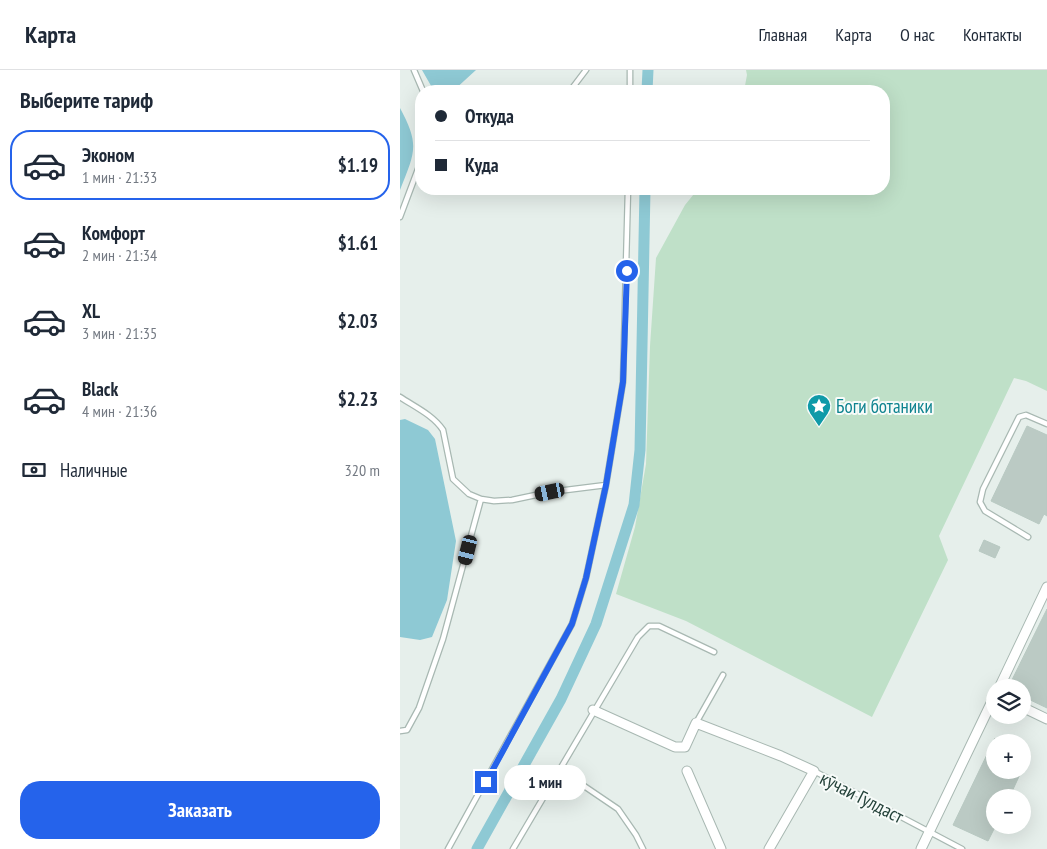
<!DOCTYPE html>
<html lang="ru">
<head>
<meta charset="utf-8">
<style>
  body { margin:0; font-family:"PT Sans Narrow",sans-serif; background:#f6f6f7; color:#1f2937; height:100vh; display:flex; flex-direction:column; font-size:19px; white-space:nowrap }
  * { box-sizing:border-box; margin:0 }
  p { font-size:16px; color:#747a83 }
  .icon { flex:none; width:28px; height:28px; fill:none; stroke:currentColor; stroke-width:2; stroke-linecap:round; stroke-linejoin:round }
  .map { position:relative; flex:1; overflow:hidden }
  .side { display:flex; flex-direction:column; background:#fff; width:400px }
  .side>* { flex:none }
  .banner { position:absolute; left:15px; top:15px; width:475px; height:110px; border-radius:20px; box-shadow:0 5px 20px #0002; display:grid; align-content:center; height:110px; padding:0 20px; background:#fff }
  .controls { position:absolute; left:586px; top:609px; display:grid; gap:10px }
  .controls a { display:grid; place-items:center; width:45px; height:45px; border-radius:50%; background:#fff; box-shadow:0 5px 20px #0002; font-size:25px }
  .end { position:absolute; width:22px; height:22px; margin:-11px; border:6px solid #2563eb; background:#fff; box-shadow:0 0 0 2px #fff }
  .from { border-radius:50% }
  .bubble { position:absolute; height:35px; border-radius:18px; background:#fff; box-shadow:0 5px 20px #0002; font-size:16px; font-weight:700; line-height:35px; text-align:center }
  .car { position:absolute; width:15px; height:30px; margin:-15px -8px; border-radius:6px; box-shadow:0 0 4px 1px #0007; background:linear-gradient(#222 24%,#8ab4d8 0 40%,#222 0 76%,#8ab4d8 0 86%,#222 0) }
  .banner b { display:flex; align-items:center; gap:18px; height:48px; font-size:19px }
  .banner b+b { border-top:1px solid #e0e1e3 }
  .banner i { width:12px; height:12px; background:#1f2937 }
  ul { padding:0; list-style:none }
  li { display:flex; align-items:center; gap:15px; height:70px; margin:0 10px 8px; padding:0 10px; border:2px solid transparent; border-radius:20px }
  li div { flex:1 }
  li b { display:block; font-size:19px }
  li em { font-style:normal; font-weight:700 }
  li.active { border-color:#2563eb }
  li>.icon { width:45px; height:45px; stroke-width:1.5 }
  h2 { padding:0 20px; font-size:22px; line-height:60px }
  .pay { display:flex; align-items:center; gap:12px; height:55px; padding:0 20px; font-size:19px }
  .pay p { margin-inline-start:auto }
  .cta { display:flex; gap:10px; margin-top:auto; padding:10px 20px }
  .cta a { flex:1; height:58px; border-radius:20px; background:#2563eb; color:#fff; font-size:20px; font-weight:700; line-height:58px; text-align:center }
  header { display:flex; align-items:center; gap:30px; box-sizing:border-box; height:70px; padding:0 25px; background:#fff; border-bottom:1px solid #e0e1e3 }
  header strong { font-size:24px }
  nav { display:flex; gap:28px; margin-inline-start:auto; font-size:18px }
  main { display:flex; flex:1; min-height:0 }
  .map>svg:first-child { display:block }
  .green { fill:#bfe0c8 }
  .water { fill:#8ec9d4 }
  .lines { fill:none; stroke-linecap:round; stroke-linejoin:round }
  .canal { stroke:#8ec9d4; stroke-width:11 }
  .building { fill:#bbcac4; stroke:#b8c9c2 }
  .lane-casing { stroke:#a8b8b2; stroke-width:7 }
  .street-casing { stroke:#a8b8b2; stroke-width:11 }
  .lane { stroke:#fff; stroke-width:4.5 }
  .street { stroke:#fff; stroke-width:9 }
  .route { stroke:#2563eb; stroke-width:6 }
  .labels { text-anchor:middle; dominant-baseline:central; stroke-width:4; stroke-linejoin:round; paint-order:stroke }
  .culture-label { font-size:19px; fill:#0d838f; stroke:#f7fbf9; text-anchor:start }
  .street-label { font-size:19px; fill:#24423a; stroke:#f7fbf9 }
</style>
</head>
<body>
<header>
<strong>Карта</strong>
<nav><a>Главная</a><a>Карта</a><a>О нас</a><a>Контакты</a></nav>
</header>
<main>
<section class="side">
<h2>Выберите тариф</h2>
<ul>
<li class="active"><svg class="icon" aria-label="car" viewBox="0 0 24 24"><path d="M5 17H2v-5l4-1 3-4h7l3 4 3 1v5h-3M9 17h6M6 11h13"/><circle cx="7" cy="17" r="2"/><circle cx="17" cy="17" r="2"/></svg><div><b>Эконом</b><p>1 мин · 21:33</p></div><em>$1.19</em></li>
<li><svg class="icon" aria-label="car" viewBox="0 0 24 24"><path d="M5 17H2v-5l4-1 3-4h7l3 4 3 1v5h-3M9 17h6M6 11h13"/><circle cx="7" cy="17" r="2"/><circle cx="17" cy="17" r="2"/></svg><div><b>Комфорт</b><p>2 мин · 21:34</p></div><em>$1.61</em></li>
<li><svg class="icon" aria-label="car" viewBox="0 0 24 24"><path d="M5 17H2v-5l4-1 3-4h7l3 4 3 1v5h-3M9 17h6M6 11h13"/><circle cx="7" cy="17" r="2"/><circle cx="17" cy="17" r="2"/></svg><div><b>XL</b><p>3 мин · 21:35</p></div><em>$2.03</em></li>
<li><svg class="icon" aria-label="car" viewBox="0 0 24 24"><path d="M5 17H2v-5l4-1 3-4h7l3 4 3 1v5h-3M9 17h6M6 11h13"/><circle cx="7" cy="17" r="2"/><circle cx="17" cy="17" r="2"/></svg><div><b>Black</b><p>4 мин · 21:36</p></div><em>$2.23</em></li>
</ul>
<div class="pay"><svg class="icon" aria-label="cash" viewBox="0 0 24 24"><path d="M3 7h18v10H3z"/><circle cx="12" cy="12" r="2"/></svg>Наличные<p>320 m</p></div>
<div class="cta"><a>Заказать</a></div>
</section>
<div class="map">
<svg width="647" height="779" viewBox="0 0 647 779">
  <rect width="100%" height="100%" fill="#e6efeb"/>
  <path class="green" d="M346 0H647V321L626 311 614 308 539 466 548 490 472 647 286 551 216 524 235 457 246 394 250 276 256 188 285 135 298 119H484V21H344L347 5Z"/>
  <path class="water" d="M22 0H76L53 21H34Z
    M0 38C20 75 15 82 0 120Z
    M5 349 28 360 35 369 56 471 47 530 32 567 20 570 0 567V350Z"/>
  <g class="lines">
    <path class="canal" d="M247 21 248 0
      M77 779 161 629 196 554 234 435 240 380 245 119"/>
  </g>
  <path class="building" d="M627 356 647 365V446L644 444 639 454 591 431Z
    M584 470 600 477 595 488 579 481Z
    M647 539V638L622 626V618H608Z
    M595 668V700H622L609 728H595V757L588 771 553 755Z"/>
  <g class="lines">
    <g class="lane-casing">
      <path id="lane" d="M14 0 23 21
        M170 21 186 0
        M230 21V0
        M0 147 21 91
        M0 327C15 337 33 345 43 360L53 409 69 424 81 429 94 431 112 430 150 422 206 415
        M628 467 585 441 580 432 583 419 619 347 626 345 647 354
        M296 653 323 605
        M0 661 7 660 19 638 43 569 81 429
        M159 699 218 739 236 765 243 779
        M414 701 562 779
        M48 779 172 554 186 508 206 415 223 312 228 119
        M113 779 238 567 249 556H259L314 582"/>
    </g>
    <g class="street-casing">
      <path id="street" d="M599 618 647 517
        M622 637 647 649
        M193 640 275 677H285L296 653 381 686 414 701 369 779
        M287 701 321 779
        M521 779 595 625"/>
    </g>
    <use href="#lane" class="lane"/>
    <use href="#street" class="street"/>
  </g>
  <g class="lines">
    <path class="route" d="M86 712 172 554 186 508 206 415 223 312 227 201"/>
  </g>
  <defs>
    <g id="sight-pin" transform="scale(1.25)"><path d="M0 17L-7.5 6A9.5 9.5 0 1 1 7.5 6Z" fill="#0f9aa8" stroke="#f7fbf9"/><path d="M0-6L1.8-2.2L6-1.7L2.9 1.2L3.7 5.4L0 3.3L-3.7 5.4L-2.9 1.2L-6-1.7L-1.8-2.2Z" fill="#fff"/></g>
  </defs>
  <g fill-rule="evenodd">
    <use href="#sight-pin" x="419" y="336"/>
  </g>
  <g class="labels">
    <g class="culture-label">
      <text x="436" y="336">Боги ботаники</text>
    </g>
    <g class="street-label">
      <text transform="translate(462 727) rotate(27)">кӯчаи Гулдаст</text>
    </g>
  </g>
</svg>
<div class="controls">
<a><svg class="icon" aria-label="layers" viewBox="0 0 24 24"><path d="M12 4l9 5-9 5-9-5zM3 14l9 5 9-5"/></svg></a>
<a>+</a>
<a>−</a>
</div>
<i class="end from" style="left:227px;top:201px"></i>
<i class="end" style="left:86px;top:712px"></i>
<div class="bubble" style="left:104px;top:695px;width:82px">1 мин</div>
<i class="car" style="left:150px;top:422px;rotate:258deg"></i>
<i class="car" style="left:68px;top:480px;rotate:194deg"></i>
<div class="banner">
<b><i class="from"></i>Откуда</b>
<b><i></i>Куда</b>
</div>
</div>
</main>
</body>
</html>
